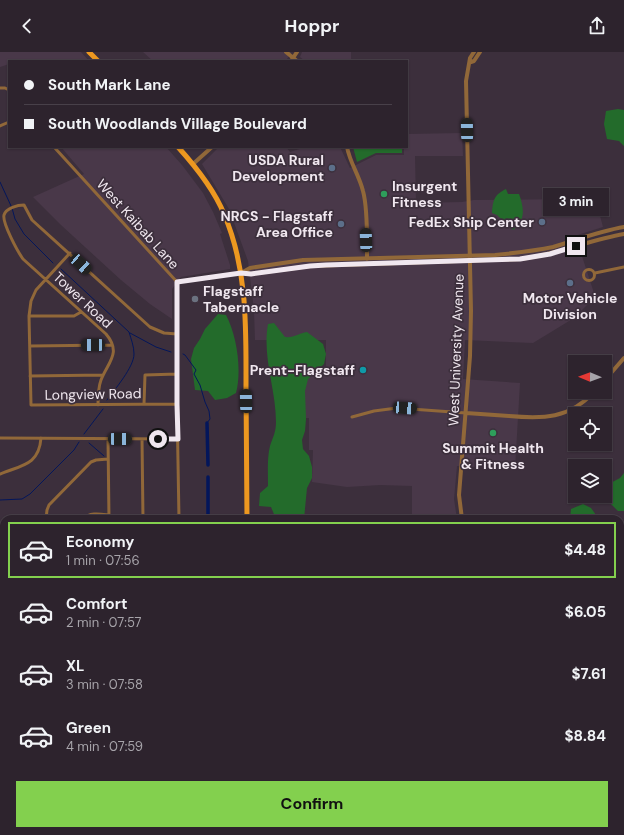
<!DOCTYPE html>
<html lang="en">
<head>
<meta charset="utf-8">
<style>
  body { margin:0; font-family:"DM Sans",sans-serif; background:#352b35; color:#f1f3f6; height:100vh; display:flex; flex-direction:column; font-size:15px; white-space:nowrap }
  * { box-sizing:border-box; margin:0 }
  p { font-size:13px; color:#a7a4aa }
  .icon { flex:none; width:22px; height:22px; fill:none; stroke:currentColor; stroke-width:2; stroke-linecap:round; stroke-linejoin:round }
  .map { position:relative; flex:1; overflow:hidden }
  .panel { position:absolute; left:0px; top:463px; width:624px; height:320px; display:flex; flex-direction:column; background:#2d232d; border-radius:12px 12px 0 0; box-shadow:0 1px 3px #0004,0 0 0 1px #484049 }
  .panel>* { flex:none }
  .guide { position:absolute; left:8px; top:8px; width:400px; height:88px; border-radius:0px; box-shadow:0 1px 3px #0004,0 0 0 1px #484049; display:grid; align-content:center; height:88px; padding:0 16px; background:#2d232d }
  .needle { width:26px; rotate:271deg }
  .controls { position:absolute; left:568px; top:303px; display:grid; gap:8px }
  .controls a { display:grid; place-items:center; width:44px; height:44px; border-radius:0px; background:#2d232d; box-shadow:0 1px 3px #0004,0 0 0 1px #484049; font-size:20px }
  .end { position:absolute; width:18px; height:18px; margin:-9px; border:5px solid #f0e7ef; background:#111; box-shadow:0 0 0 2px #111 }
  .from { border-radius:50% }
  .bubble { position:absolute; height:28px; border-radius:0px; background:#2d232d; box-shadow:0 1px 3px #0004,0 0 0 1px #484049; font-size:13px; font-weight:700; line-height:28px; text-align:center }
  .car { position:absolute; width:12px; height:24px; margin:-12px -6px; border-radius:5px; box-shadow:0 0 3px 1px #0007; background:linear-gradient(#222 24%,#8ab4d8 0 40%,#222 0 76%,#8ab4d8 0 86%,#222 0) }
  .guide b { display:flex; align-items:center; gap:14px; height:38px; font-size:15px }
  .guide b+b { border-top:1px solid #484049 }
  .guide i { width:10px; height:10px; background:#f1f3f6 }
  ul { padding:7px 0 0; list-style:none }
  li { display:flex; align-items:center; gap:12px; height:56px; margin:0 8px 6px; padding:0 8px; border:2px solid transparent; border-radius:0px }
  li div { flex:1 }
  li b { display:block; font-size:15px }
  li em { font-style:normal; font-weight:700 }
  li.selected { border-color:#83d04e }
  li>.icon { width:36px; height:36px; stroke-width:1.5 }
  .button { display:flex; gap:8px; margin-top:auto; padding:8px 16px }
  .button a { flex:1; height:46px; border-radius:0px; background:#83d04e; color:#111; font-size:16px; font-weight:700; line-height:46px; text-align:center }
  header { display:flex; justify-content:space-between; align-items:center; height:52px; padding:0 16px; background:#2d232d; font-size:18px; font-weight:700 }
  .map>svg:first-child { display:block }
  .built { fill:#493849 }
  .green { fill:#236b2b }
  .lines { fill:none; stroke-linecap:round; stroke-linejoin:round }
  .stream { stroke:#03165b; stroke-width:1 }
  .canal { stroke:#03165b; stroke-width:3.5 }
  .minor { stroke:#916839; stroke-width:3 }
  .tertiary { stroke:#916839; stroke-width:4 }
  .primary { stroke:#ed9820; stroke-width:5 }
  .route { stroke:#f0e7ef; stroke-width:5 }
  .service-dot { fill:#5c6f8a; stroke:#3c2f3c; stroke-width:1.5 }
  .leisure-dot { fill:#2e9e5b; stroke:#3c2f3c; stroke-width:1.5 }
  .worship-dot { fill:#6b7280; stroke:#3c2f3c; stroke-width:1.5 }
  .culture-dot { fill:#0f9aa8; stroke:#3c2f3c; stroke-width:1.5 }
  .labels { text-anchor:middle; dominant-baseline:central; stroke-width:3.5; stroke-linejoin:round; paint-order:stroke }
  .poi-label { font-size:14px; font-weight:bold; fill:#f0e7ef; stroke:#3c2f3c; text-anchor:end }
  .street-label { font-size:14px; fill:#f0e7ef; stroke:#3c2f3c }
</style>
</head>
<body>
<header><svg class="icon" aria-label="back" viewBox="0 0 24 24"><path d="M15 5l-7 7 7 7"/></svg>Hoppr<svg class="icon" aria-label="share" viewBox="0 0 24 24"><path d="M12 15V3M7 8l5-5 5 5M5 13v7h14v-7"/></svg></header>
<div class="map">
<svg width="624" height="783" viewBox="0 0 624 783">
  <rect width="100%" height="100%" fill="#3c2f3c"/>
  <path class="built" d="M0 0H81L89 9H9V12L0 15Z
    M143 0H291L286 9H153Z
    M302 0H351V9H305L300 5Z
    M462 81 463 104H415L416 151 462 150 474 148 575 147 594 141 603 175 568 186 572 201 580 198 594 241V246L574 266 533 291 465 288 463 327 520 331 515 417 457 414 454 447 457 467H412V434L380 433 347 435 312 430 313 398H309V366H300L298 324 326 323V288H255L254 258 248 209 229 157 202 112 219 95H286L290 100 306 95H340L350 116 376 103H404V95H407V82Z
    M61 95H166L182 113 203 141 213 160 222 181 220 182 230 213V217L181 225 172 237V267L150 252 121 228 61 173 33 145 84 122Z
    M0 505H4V539L0 538Z
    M255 779H432V783H255Z"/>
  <path class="green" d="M618 57 624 58V94L619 89 607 87 604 72 606 59Z
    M353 95H402V101H376L357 110Z
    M506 137 508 142H519C524 156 526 168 513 178L497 163 492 161C493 148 494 143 506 137Z
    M218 262 226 263C237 284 242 318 236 341L227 346 215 348 208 339 195 338 191 307 194 296 200 287 205 277Z
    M274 271 285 285C294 286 299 281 307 280L323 292 326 302 324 312 308 327 305 339 306 367 305 379 302 388 303 397 309 404 312 415V426L307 436 304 467H276L271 455 259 454 260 441 268 434C268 421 267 406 270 394 273 385 276 380 276 370 276 337 262 305 268 272Z
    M624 421V459H618L610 451 598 450V444H605V434L620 426Z
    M583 452 591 456 596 463 586 467H570L571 457Z
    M16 779H169L157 783H12Z"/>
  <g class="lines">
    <path class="stream" d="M0 130 12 156 15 167 24 182 53 211
      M61 217 129 280C131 287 134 294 134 302 134 315 115 337 107 348
      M130 281 156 295 171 300
      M183 302 185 303 196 318 194 322 200 333 205 350 209 359 210 367 207 371
      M84 382 103 357
      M89 391 104 404
      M0 448 22 447 30 442 74 398 79 390
      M260 779 261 783"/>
    <path class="canal" d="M207 371 208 413
      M208 425V467"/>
    <path class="minor" d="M0 36H5L9 38
      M0 74 9 70
      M54 95 177 230V352L179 467
      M70 201 36 238 31 249 29 264 31 353 177 352
      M583.5 223a5.5 5.5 0 1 1 11 0a5.5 5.5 0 1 1-11 0Z
      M595 221 624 215
      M177 230 241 221
      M29 264H74L81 260
      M30 294 112 293
      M30 324 103 323
      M144 352 145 323 177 322
      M98 353C98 344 98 336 101 328 108 310 122 301 106 282L23 207C18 200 2 171 4 163 6 156 18 153 24 153L32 168 150 275 164 281 177 282
      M352 365 374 359 397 356 466 361
      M0 386 178 387
      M108 387 109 467
      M142 387 143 467
      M0 422C22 413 39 413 41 386
      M46 467 47 458 49 453 91 410 96 408 108 407
      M83 467C90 460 100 462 109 463
      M0 475 2 503
      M620 489H624
      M620 549 624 552
      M620 563 624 558
      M620 628H624
      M620 742 624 736
      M0 755 4 756
      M620 767 624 769
      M492 779 498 783
      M204 783 206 779
      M595 783 597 779"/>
    <path class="tertiary" d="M286 0 297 9
      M291 9 297 0
      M471 10 474 9 480 0
      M347 95C350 111 359 123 363 139 368 157 367 188 367 207
      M193 112 212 95
      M241 221 250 216 303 208 495 203C515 201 534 199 553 195 577 188 600 179 624 175
      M242 221 251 222 310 214 520 207C556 203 589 188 624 182
      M605 328 624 306
      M466 361C480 362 494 363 509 364 543 367 569 367 594 340
      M462 467 459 443 470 304 471 259 466 29 470 6 474 0
      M574 779 581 783"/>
    <path class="primary" d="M89 0 98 9
      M178 95C196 115 214 137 224 162 248 218 246 277 246 336 246 380 247 423 247 467
      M251 779V783"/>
  </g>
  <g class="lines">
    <path class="route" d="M158 387H178L177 352V230L241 221 251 222 310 214 326 213 520 207 550 202 576 194"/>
  </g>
  <g class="service-dot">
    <circle cx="332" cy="116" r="4"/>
    <circle cx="542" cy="170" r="4"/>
    <circle cx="341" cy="172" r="4"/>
    <circle cx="570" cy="231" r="4"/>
  </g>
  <g class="leisure-dot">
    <circle cx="384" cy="142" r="4"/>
    <circle cx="493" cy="381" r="4"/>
  </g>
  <circle class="worship-dot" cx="195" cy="247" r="4"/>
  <circle class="culture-dot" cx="363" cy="318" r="4"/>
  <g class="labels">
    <g class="poi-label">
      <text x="324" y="108">USDA Rural<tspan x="324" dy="16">Development</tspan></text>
      <text x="392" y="134" text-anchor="start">Insurgent<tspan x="392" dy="16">Fitness</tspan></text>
      <text x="333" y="164">NRCS - Flagstaff<tspan x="333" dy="16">Area Office</tspan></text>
      <text x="534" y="170">FedEx Ship Center</text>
      <text x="203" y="239" text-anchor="start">Flagstaff<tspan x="203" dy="16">Tabernacle</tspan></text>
      <text x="570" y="246" text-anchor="middle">Motor Vehicle<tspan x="570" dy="16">Division</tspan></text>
      <text x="355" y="318">Prent-Flagstaff</text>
      <text x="493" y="396" text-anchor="middle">Summit Health<tspan x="493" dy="16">&amp; Fitness</tspan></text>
    </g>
    <g class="street-label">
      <text transform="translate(138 172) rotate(48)">West Kaibab Lane</text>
      <text transform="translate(83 248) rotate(43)">Tower Road</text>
      <text transform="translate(456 298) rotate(-88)">West University Avenue</text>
      <text transform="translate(93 342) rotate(-1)">Longview Road</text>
    </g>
  </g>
</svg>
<div class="controls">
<a><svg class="needle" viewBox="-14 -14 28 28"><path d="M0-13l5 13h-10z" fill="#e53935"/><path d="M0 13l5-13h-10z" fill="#a7a4aa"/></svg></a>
<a><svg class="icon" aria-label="locate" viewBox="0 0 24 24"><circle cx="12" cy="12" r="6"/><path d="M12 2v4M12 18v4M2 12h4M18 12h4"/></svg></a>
<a><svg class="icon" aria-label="layers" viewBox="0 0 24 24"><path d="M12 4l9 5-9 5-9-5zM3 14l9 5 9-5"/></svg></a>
</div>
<i class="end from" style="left:158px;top:387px"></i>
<i class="end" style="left:576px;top:194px"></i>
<div class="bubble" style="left:543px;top:136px;width:66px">3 min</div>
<i class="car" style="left:467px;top:78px;rotate:359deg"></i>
<i class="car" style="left:366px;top:188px;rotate:358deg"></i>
<i class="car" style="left:81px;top:212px;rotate:132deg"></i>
<i class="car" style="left:93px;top:293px;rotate:269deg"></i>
<i class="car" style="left:246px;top:349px;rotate:359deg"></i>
<i class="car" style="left:405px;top:356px;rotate:94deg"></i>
<i class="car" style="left:120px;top:387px;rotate:91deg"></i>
<div class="guide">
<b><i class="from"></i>South Mark Lane</b>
<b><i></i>South Woodlands Village Boulevard</b>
</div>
<section class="panel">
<ul>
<li class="selected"><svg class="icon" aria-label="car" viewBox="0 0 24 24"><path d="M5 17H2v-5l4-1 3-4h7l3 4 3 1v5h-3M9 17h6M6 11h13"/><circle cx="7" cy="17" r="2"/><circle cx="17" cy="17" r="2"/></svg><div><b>Economy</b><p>1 min · 07:56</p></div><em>$4.48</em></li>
<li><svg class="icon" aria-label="car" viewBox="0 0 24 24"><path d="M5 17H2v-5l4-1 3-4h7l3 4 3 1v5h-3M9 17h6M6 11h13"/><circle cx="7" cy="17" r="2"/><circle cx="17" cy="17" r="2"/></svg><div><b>Comfort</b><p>2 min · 07:57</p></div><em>$6.05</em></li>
<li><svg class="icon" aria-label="car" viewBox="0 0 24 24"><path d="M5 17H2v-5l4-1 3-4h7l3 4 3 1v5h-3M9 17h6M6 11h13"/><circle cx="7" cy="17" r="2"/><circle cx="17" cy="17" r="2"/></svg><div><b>XL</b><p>3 min · 07:58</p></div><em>$7.61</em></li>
<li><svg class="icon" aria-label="car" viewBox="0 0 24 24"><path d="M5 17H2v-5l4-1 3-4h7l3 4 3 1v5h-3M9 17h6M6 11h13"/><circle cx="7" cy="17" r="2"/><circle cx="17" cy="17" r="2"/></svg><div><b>Green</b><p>4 min · 07:59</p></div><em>$8.84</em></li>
</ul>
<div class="button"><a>Confirm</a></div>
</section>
</div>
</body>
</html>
